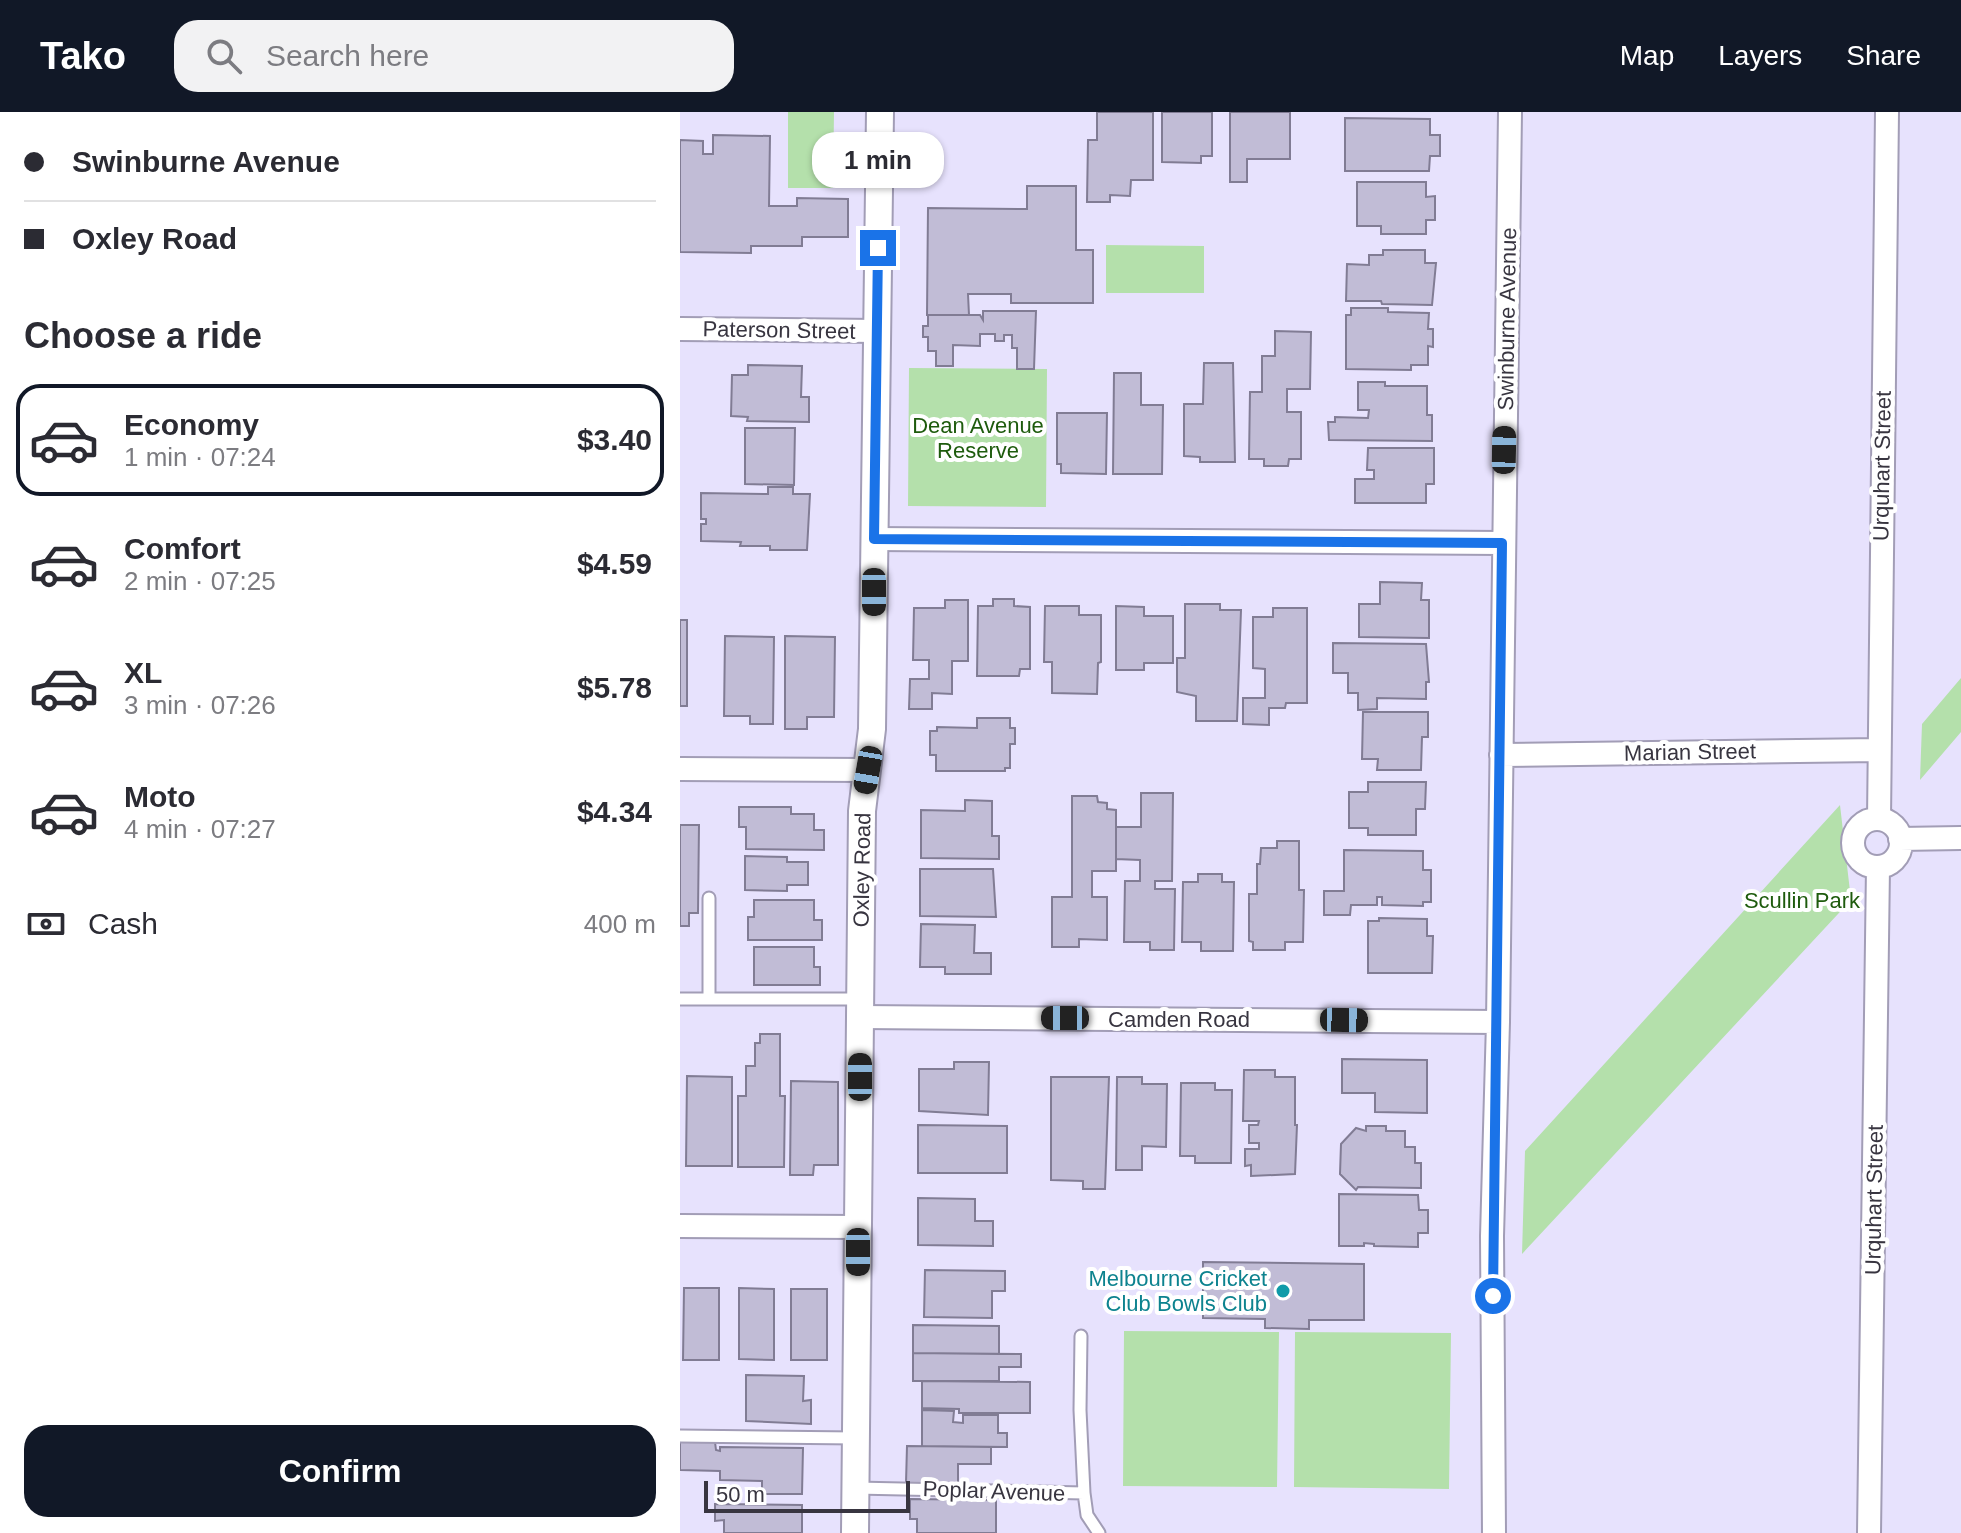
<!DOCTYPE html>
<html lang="en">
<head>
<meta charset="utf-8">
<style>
  body { margin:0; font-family:Arial,sans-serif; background:#f2f2f3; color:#2b2b33; height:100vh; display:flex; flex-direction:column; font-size:30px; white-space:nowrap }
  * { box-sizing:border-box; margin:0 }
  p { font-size:26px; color:#7c7c81 }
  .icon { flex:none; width:44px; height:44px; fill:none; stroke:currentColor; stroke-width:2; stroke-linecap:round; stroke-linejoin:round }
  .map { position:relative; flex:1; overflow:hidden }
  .drawer { display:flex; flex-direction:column; background:#fff; width:680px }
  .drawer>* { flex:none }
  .top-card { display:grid; align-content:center; height:176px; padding:0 24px; background:#fff }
  .scale { position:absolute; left:24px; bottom:20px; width:206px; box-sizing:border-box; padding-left:8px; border:4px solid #383540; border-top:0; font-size:22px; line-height:28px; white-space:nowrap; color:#383540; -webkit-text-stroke:6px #fff; paint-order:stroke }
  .end { position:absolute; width:36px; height:36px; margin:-18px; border:10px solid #1a73e8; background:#fff; box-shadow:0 0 0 4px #fff }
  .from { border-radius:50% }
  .bubble { position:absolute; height:56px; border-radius:24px; background:#fff; box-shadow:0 2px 6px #0004; font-size:26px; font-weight:700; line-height:56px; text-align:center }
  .car { position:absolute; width:24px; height:48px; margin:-24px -12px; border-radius:10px; box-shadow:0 0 6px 2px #0007; background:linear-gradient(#222 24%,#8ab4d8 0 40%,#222 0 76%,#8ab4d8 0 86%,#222 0) }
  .top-card b { display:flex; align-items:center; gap:28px; height:76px; font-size:30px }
  .top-card b+b { border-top:2px solid #e1e1e2 }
  .top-card i { width:20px; height:20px; background:#2b2b33 }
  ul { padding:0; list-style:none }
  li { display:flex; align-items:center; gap:24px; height:112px; margin:0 16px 12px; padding:0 8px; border:4px solid transparent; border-radius:24px }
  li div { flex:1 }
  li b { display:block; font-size:30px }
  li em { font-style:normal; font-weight:700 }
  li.selected { border-color:#111827 }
  li>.icon { width:72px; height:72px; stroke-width:1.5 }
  h2 { padding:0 24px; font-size:36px; line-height:96px }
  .pay { display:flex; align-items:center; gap:20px; height:88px; padding:0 24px; font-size:30px }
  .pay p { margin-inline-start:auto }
  .primary-button { display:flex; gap:16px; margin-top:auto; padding:16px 24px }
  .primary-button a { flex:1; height:92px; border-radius:24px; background:#111827; color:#fff; font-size:32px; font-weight:700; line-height:92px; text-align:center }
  header { display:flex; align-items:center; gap:48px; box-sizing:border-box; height:112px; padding:0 40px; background:#111827; color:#fff }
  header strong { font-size:38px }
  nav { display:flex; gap:44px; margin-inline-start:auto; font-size:28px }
  .search { width:560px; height:72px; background:#f2f2f3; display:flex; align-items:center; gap:20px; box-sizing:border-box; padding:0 28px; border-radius:24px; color:#7c7c81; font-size:30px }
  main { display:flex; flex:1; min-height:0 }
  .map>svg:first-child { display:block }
  .green { fill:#b4e0ab }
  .building { fill:#c1bcd6; stroke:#817c94; stroke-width:2 }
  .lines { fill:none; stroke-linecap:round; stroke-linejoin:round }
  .service-casing { stroke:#a29db6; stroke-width:15 }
  .minor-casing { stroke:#a29db6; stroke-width:26 }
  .tertiary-casing { stroke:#a29db6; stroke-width:30 }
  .service { stroke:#fff; stroke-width:11 }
  .minor { stroke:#fff; stroke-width:22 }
  .tertiary { stroke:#fff; stroke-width:26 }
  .route { stroke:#1a73e8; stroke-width:10 }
  .culture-dot { fill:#0f9aa8; stroke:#fff; stroke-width:3 }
  .labels { text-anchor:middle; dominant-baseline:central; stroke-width:8; stroke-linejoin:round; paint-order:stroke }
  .street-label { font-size:22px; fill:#383540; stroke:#fff }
  .park-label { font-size:22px; fill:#1e5b0d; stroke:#fff }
  .culture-label { font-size:22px; fill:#0d838f; stroke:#fff; text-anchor:end }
</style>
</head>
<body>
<header>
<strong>Tako</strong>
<div class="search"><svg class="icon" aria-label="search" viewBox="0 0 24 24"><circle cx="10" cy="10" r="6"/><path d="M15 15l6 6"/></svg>Search here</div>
<nav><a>Map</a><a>Layers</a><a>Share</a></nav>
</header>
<main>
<section class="drawer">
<div class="top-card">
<b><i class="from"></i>Swinburne Avenue</b>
<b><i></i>Oxley Road</b>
</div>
<h2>Choose a ride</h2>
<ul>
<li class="selected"><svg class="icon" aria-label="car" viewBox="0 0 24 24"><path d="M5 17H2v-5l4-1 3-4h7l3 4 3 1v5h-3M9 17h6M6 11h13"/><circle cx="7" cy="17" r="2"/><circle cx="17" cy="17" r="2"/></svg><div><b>Economy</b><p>1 min · 07:24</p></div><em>$3.40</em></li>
<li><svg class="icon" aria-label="car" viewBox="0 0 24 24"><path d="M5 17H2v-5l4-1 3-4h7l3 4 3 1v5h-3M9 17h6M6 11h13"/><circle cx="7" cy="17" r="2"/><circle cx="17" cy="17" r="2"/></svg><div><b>Comfort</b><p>2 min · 07:25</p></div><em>$4.59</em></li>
<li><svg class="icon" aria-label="car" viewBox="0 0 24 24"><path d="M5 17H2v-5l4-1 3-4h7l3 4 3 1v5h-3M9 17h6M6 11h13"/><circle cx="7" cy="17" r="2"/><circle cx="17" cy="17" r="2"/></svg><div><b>XL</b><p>3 min · 07:26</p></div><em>$5.78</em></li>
<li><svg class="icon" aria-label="car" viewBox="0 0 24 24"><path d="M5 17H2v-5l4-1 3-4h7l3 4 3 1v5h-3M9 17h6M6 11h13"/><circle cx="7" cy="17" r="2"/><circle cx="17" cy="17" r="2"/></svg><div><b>Moto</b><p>4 min · 07:27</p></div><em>$4.34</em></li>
</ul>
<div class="pay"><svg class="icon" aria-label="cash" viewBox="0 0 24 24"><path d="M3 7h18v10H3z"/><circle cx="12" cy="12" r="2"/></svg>Cash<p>400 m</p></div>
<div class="primary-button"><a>Confirm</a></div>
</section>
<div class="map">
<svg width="1281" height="1421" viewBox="0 0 1281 1421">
  <rect width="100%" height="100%" fill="#e7e2fd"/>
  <path class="green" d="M108 0H154L153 76H108Z
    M426 133 524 134V181H426Z
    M229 256 367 257 366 395 228 394Z
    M1281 566V620L1240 668 1242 612Z
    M1160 693 1171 788 842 1142 845 1039Z
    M444 1219 599 1220 597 1375 443 1374Z
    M615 1220 771 1221 769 1377 614 1375Z"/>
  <path class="building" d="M417 0H473V68H451L450 84 430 83V90H407L408 28H417Z
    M482 0H532V44H521V51L482 50Z
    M550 0H610V47H567V70H550Z
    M665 6 750 7V23H760V44H750L749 59H665Z
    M33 23 90 24 89 94H117V86L168 87V125H122V134H71V141L0 140V28L23 29V42H33Z
    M677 70H746V85L755 84V108H746V122H701V114H677Z
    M347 74H396V138H413V191H331V182H288L289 203H247L248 96 347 97Z
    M703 138H745V151H756L752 193 702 192 701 189H666L667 152 689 153V143H703Z
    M671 196H708V200L749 201 748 217H753V235L748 234V253H731V258L666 257V203H671Z
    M303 199H356L354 257H337V236H332V223H324V229H315V222H300V234L273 233V254H256V239H248V225H243V214H248V203H300L303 208Z
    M595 219 631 220 630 277H607V300H621V347H609L608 354H584V347H569L570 280H582V244H595Z
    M524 251H553L555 350H520V345L504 344V292H523Z
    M68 253 122 254 121 285H129V310L67 309 68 305 51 304 52 263H68Z
    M434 261H461V293H483L482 362H433Z
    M678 270H705V274H747V303H752V329L649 328 648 310H655V305L688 306 689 298H678Z
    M377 301H427L426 362 381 361V352H377Z
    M65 316H115L114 373 65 372Z
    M688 336H754V372H746V391H675V367H694V358H687Z
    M88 375H113V382H130L127 438H90V434H60L61 430 21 429V412H26V407H21V381L88 382Z
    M700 470 742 471 741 488H749V526L679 525V492H700Z
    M313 487H334V494L350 495V557H340L339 564H297L298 494H313Z
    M265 488H288V549H272V582L252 581V597H229L230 567H249V548H233L234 496H265Z
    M505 492H540V498H561L557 609H516V584L497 580V546H505Z
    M365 494H399V503H421V550L418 551 417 582 372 581V550H364Z
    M436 494 464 495V504H493V551H464V558H436Z
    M593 496H627V591H606L605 596H589V613L563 612V586H585V557L573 556V505H593Z
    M0 508H7V594H0Z
    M45 524 94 525 93 612H70V604H44Z
    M105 524 155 525 154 605H127V617H105Z
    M653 531 746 532 749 570H746V587L697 586V597L678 598V581H668V561H653Z
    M683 600H748V625H742L741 658H697L698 647H682Z
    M297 606H330V616H335V632H330V656H325V659H256V643H250V619H257V615L297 616Z
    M688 670H746L745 697H736V723H688V716H669V680H688Z
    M461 681H493L492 769H475V777H495L494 838H470V830H444L445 769H460V748L436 747V715H461Z
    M392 684H417L418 690 427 691V697L436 698V759H412V785H427V828L399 827V835H372V785H392Z
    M285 688 312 689V724H319V747L241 746V698L285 699Z
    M59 695H111V702H134V718H144V738L66 737V715H59Z
    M0 713H19L18 801H9V814H0Z
    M597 729H619V778H624L623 830H605V838H573V830L569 829V782H577V752H580L581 736H597Z
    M664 738 743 739V758H751V790H743V794L702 793V785H697V793H671L670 803H644V779H664Z
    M65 744 107 745V750H128V773H107V779L65 778Z
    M240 757H313L316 805 240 804Z
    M518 762H542V770H554L553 839H521V830H502L503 770H518Z
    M74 788H134V808H142V828H68V805H74Z
    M699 806 747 807V824H753L752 861H688V809H699Z
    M241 812 295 813 294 841H311V862H265V855H240Z
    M74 835H134V855H140V873H74Z
    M80 922H100V984H105L104 1055H58V984H66V954H75V931H80Z
    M662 947 747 948V1001L695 1000V981H662Z
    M274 950H309L308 1003 239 999V957H274Z
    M564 958H595V965H615V1013H617L615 1062 571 1064V1053L565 1054V1037H579V1031H569V1013H578L579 1009H563Z
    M7 964 52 965V1054H6Z
    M371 965H429L425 1077H403V1069L371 1068Z
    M437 965H462V972H487L486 1035 462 1034V1058H436Z
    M111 969 158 970V1053H134L133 1063H110Z
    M501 971H535V978H552L551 1051H515V1044H500Z
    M238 1013 327 1014V1061H238Z
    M686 1014H706V1019H725V1035H735V1051H741V1076L678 1075 676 1078 660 1062 661 1032 676 1016 686 1019Z
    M659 1082 738 1083 739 1098H748V1121H738V1135L694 1134V1132L684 1131V1134H659Z
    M238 1086 295 1087V1109H313V1134L238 1133Z
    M523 1150 684 1152V1208H629V1217L585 1216V1207L523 1206Z
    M245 1158 325 1159V1179H312V1206L244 1205Z
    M4 1176H39V1248H3Z
    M59 1176 94 1177V1248L59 1247Z
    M111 1177H147V1248H111Z
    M233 1213 319 1214V1242L233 1241Z
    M233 1241 341 1242V1255H319V1269H233Z
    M66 1263 124 1264 123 1289 131 1288V1312L66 1309Z
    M242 1269 350 1270V1301H279V1297L242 1296Z
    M242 1298 274 1299 273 1310 283 1311V1303H318V1321H327V1335L242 1334Z
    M0 1330H35L36 1338 40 1339V1335L123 1336 122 1382H82V1369L40 1368V1359L0 1358Z
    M227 1334 311 1335V1352H278V1372L226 1371Z
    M230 1387 316 1388V1421H237V1407H230Z
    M35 1392 122 1393V1421H44V1408L35 1409Z"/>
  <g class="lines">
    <g class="service-casing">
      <path id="service" d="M29 786V887
        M0 887H179
        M401 1224 400 1298 404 1381 407 1403 419 1421
        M0 1324 176 1326
        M176 1376 404 1381"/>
    </g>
    <g class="minor-casing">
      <path id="minor" d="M0 217 197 219
        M194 427 822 431
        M821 643 1199 638
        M0 657 188 658
        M1199 707 1207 0
        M1173 731a24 24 0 1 1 48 0a24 24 0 1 1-48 0Z
        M1220 727 1281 726
        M180 905 818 910
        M0 1114 178 1115
        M814 1421 812 1124 818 910 830 0
        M1189 1421 1198 755"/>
    </g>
    <g class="tertiary-casing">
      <path id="tertiary" d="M175 1421 182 699 192 617 200 0"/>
    </g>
    <use href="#service" class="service"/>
    <use href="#minor" class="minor"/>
    <use href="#tertiary" class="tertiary"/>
  </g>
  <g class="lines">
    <path class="route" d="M198 136 194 427 822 431 813 1184"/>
  </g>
  <circle class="culture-dot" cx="603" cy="1179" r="8"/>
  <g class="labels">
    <g class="street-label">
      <text transform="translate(827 207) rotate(-89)">Swinburne Avenue</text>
      <text transform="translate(99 218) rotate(1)">Paterson Street</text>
      <text transform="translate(1202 354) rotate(-89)">Urquhart Street</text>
      <text transform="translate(1010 640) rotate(-1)">Marian Street</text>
      <text transform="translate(182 758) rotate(-89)">Oxley Road</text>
      <text x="499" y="907">Camden Road</text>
      <text transform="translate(1194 1088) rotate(-89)">Urquhart Street</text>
      <text transform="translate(314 1379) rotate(2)">Poplar Avenue</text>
    </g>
    <g class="park-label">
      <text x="298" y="313">Dean Avenue<tspan x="298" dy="25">Reserve</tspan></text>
      <text x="1122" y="788">Scullin Park</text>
    </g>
    <g class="culture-label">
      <text x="587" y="1166">Melbourne Cricket<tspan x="587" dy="25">Club Bowls Club</tspan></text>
    </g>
  </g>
</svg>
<div class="scale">50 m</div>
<i class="end from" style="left:813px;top:1184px"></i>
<i class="end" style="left:198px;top:136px"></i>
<div class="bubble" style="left:132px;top:20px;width:132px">1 min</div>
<i class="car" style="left:824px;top:338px;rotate:1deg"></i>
<i class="car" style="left:194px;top:480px;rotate:180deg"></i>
<i class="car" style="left:188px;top:658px;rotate:190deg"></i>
<i class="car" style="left:385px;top:906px;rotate:270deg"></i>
<i class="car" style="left:664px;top:908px;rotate:91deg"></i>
<i class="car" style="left:180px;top:965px;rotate:0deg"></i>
<i class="car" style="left:178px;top:1140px;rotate:180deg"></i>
</div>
</main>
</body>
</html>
